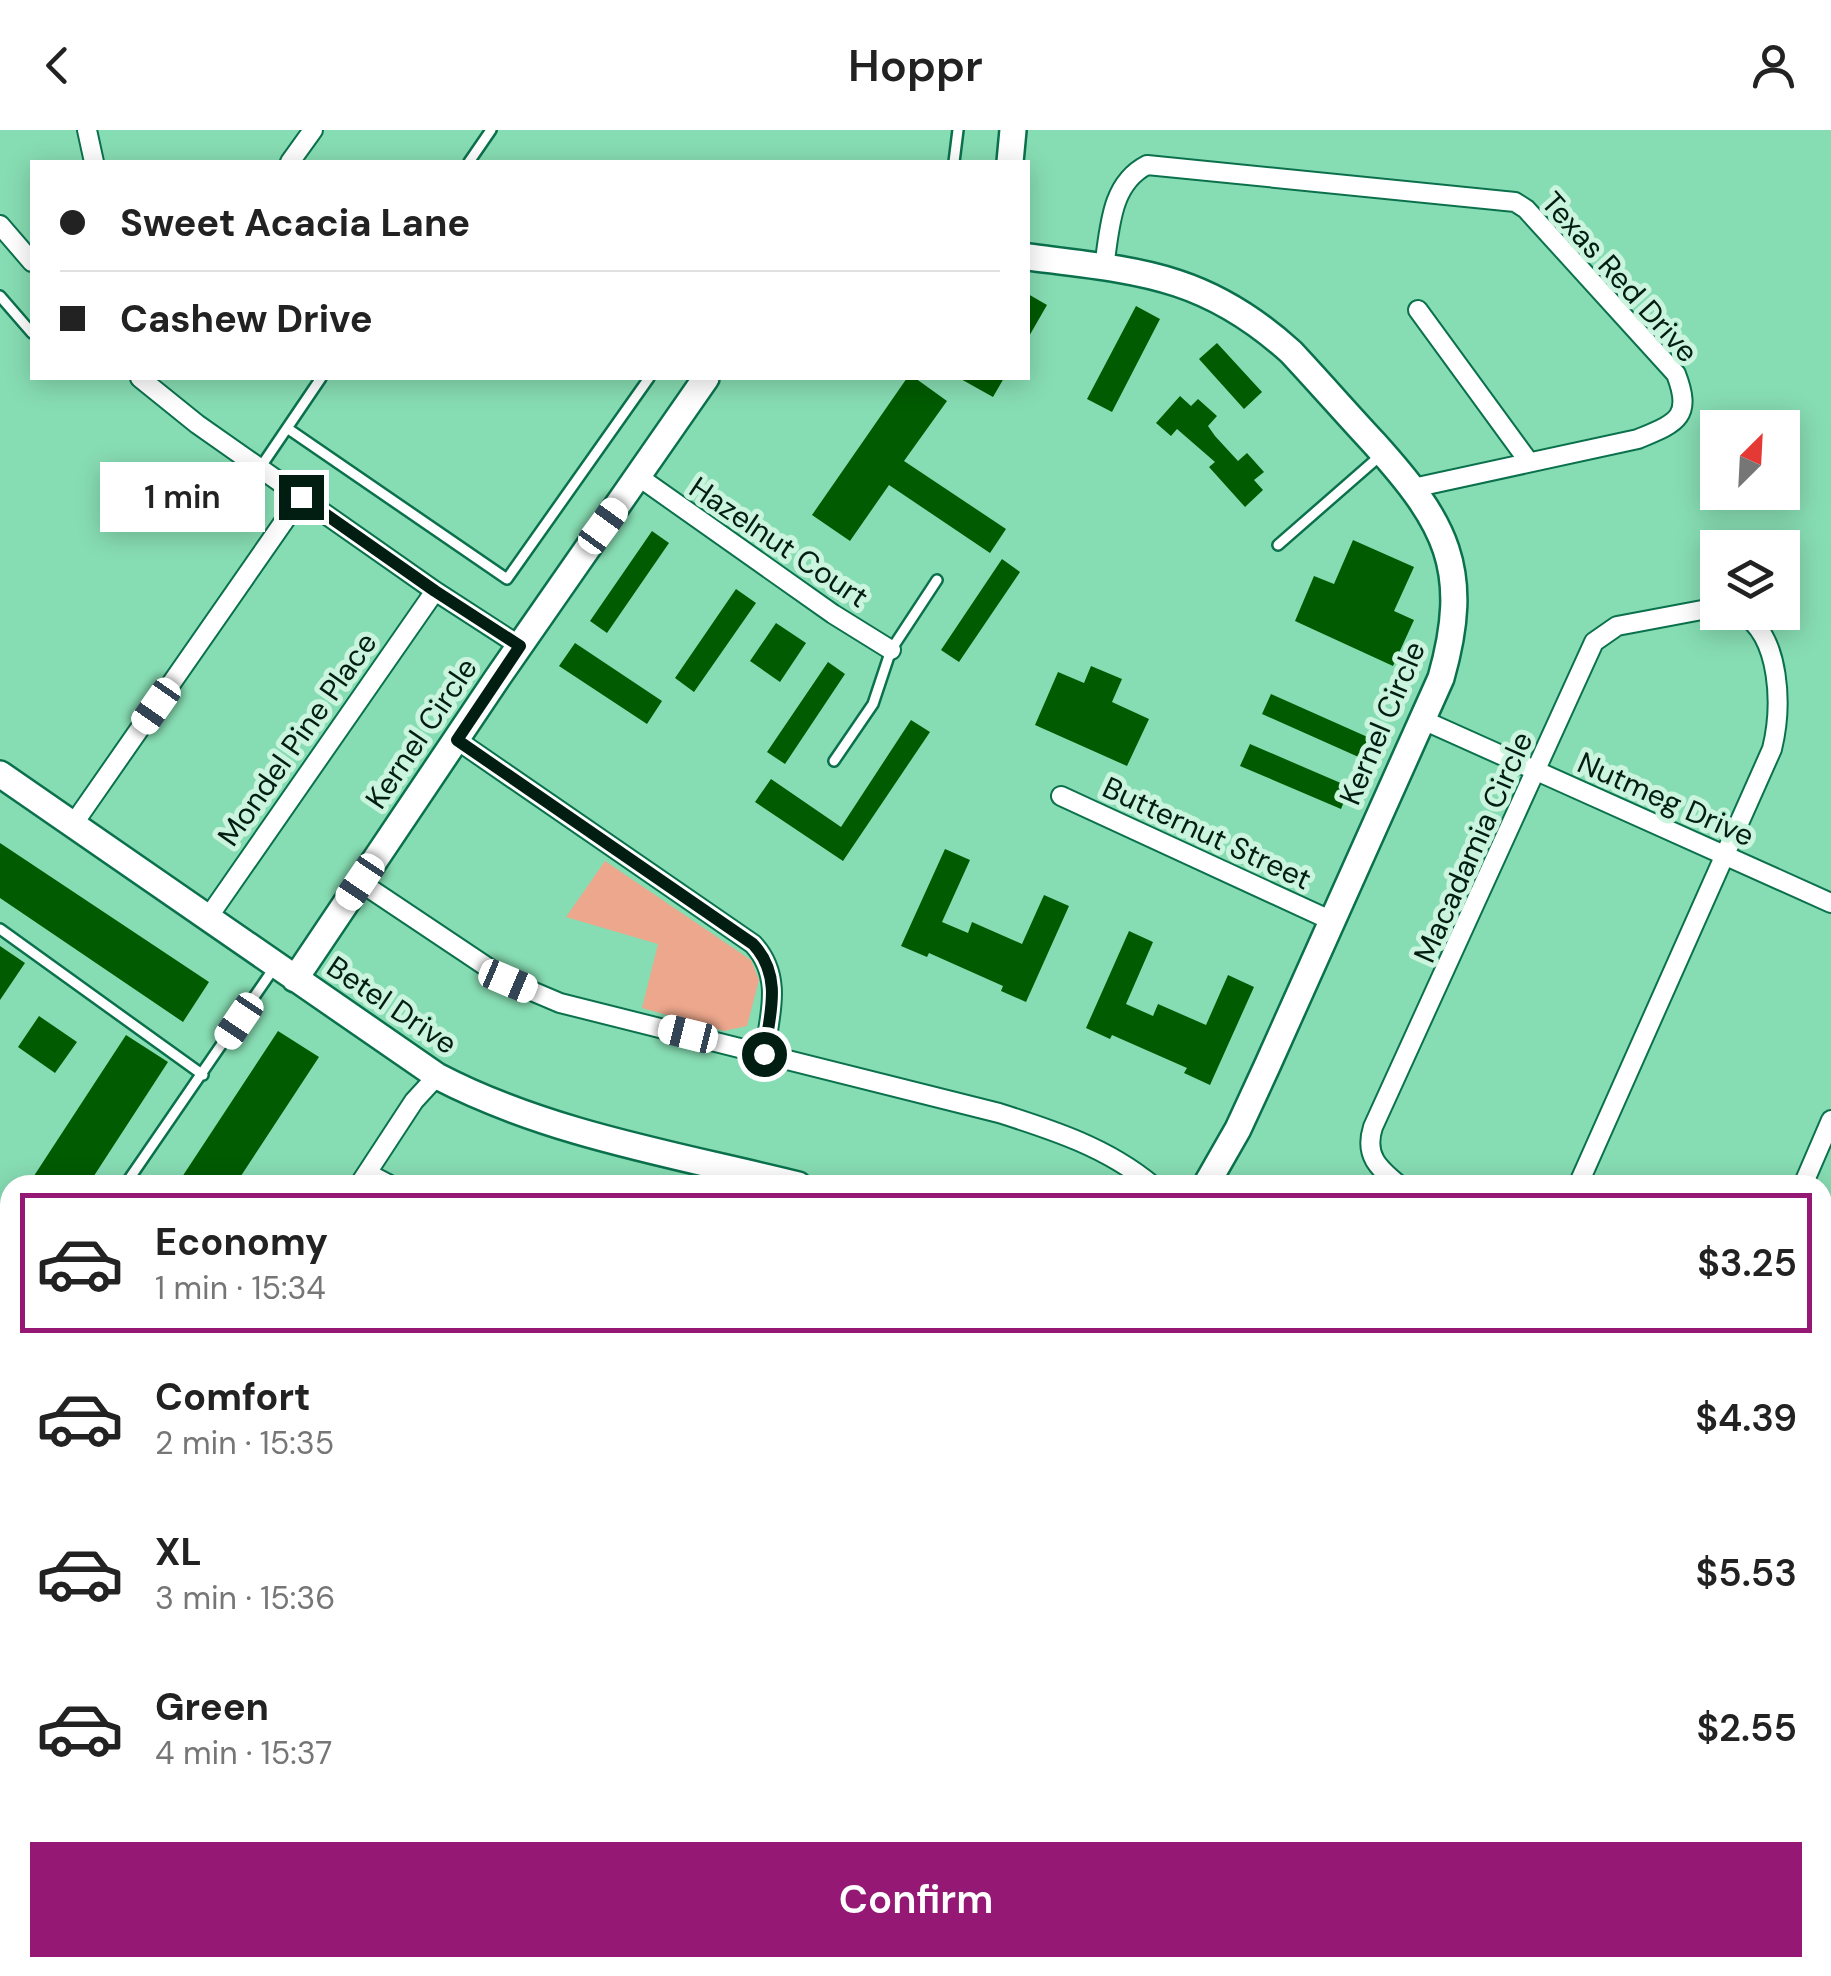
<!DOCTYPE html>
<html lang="en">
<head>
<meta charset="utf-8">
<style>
  body { margin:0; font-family:"DM Sans",sans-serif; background:#f2f2f2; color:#222; height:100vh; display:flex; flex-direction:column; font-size:38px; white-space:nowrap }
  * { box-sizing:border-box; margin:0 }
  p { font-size:32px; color:#767676 }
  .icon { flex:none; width:55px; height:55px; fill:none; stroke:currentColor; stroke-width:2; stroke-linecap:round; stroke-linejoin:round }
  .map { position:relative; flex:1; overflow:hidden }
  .details { position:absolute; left:0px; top:1045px; width:1832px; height:802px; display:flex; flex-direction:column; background:#fff; border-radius:30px 30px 0 0; box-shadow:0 5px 25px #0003 }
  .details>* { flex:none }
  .banner { position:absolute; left:30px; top:30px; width:1000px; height:220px; border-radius:0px; box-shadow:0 5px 25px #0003; display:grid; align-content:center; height:220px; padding:0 30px; background:#fff }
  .needle { width:65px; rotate:24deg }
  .buttons { position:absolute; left:1700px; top:280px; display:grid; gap:20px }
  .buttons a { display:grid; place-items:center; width:100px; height:100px; border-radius:0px; background:#fff; box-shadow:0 5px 25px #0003; font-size:50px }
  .end { position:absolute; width:45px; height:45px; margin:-22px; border:12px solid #021d11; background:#fff; box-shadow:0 0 0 5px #fff }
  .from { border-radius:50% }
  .bubble { position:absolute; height:70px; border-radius:0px; background:#fff; box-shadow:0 5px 25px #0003; font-size:32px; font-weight:600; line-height:70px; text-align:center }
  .car { position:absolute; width:30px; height:60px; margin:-30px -15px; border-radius:12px; box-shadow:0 0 8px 2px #0007; background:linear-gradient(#fff 24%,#345 0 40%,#fff 0 76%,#345 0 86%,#fff 0) }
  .banner b { display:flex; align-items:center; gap:35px; height:95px; font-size:38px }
  .banner b+b { border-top:2px solid #e0e0e0 }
  .banner i { width:25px; height:25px; background:#222 }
  ul { padding:18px 0 0; list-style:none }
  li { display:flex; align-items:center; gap:30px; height:140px; margin:0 20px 15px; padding:0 10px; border:5px solid transparent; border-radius:0px }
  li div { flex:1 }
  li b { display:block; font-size:38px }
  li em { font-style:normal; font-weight:600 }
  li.on { border-color:#951974 }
  li>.icon { width:90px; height:90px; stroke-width:1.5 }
  .button { display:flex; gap:20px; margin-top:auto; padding:20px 30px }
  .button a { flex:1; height:115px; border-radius:0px; background:#951974; color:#fff; font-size:40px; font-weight:600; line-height:115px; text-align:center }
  header { display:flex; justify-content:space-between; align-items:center; height:130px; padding:0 30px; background:#fff; font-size:45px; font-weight:600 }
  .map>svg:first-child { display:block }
  .green { fill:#eca78c }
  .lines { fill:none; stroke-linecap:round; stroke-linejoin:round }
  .stream { stroke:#a14683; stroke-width:5 }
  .building { fill:#015b00 }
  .lane-casing { stroke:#0b714d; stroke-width:14 }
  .street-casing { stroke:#0b714d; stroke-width:22 }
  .secondary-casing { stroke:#0b714d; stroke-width:30 }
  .lane { stroke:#fff; stroke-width:9 }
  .street { stroke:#fff; stroke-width:18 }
  .secondary { stroke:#fff; stroke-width:25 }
  .route { stroke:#021d11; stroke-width:12 }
  .labels { text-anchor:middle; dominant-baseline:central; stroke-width:10; stroke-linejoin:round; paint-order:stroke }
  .street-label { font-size:30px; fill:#021d11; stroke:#cbf4de }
</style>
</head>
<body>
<header><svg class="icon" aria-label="back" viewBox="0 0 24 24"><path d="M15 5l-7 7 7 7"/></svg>Hoppr<svg class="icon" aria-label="person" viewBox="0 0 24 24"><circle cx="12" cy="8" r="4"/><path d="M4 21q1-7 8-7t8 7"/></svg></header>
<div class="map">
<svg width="1831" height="1846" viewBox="0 0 1831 1846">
  <rect width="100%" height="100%" fill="#87ddb3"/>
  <path class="green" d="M605 731 751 830 759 850 747 896 724 901 642 878 658 814 566 787Z"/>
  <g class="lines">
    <path class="stream" d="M0 1235 10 1240
      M1776 1838 1778 1846"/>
  </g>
  <path class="building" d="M1028 164 1047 175 1028 208Z
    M1136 176 1160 189 1112 282 1087 269Z
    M1217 213 1262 262 1244 279 1199 229Z
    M907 248H915L947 271 904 331 1006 399 990 423 889 355 850 411 812 385Z
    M959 248H1004L993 267Z
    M1180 266 1191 276 1198 269 1217 286 1208 296 1215 306 1238 331 1247 323 1264 342 1254 350 1263 360 1245 377 1209 337 1215 332 1177 299 1171 306 1156 293Z
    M652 401 669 413 607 503 590 491Z
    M1353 410 1414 437 1394 481 1414 490 1393 536 1295 491 1314 446 1334 454Z
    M1002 429 1020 442 959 532 941 520Z
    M736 459 756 473 694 562 675 548Z
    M776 493 806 513 780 552 750 531Z
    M575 513 662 571 647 594 559 536Z
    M828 532 845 544 785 634 767 622Z
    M1091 536 1122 549 1112 572 1149 589 1127 636 1035 595 1058 542 1084 553Z
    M1271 564 1372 609 1363 629 1262 584Z
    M911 590 930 602 843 731 755 672 771 649 841 697Z
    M1250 614 1350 657 1341 679 1240 636Z
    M0 713 209 852 183 892 0 768Z
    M945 719 970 730 942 792 968 803 972 792 1022 814 1044 765 1069 776 1026 872 1001 861 1003 856 929 823 927 827 901 816Z
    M1129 801 1153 812 1126 874 1153 886 1158 874 1206 895 1228 845 1254 857 1210 955 1184 943 1187 938 1112 905 1110 909 1086 898Z
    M0 816 25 833 0 870Z
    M39 886 77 912 55 943 18 917Z
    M278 901 319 927 235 1055H193L182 1047Z
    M126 905 168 932 88 1055H28Z"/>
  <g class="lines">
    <g class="lane-casing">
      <path id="lane" d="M469 32 491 0
        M954 32 958 0
        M0 166 32 203
        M287 298 507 449 649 248
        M260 338 321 248
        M1278 415 1381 325
        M834 631 873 574 891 520 937 450
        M0 799 203 945
        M125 1055 274 838
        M0 1157 10 1164
        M1127 1838V1846"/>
    </g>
    <g class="street-casing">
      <path id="street" d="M87 0 94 32
        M290 32 313 0
        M0 95 32 132
        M1104 137C1110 99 1110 54 1147 35L1515 72 1526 79 1676 244C1693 288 1676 293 1638 309L1413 358
        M1418 180 1529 332
        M140 248 197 294 435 461 520 516
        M639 347 833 484 891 520
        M1423 590 1831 773
        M457 610 753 814C783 846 770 885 764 924
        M1061 666 1330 790
        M72 696 301 367
        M360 752 508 851 560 873 999 983C1053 1000 1108 1018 1152 1055
        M207 789 435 461
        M367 1043 390 1055
        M359 1055 414 971 437 946
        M1399 1055C1378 1038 1364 1025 1373 997L1594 512 1617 496 1718 477
        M1578 1055 1772 619C1782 578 1782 506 1740 482
        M1803 1055 1831 990
        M1822 1219 1831 1225
        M0 1409 10 1412
        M1822 1542 1831 1557
        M0 1830 4 1846
        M1650 1838 1652 1846
        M563 1846 568 1838
        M807 1846 812 1838"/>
    </g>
    <g class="secondary-casing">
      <path id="secondary" d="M1010 32 1013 0
        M1028 127C1138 141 1205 144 1291 222 1319 252 1346 283 1374 313 1446 393 1472 439 1441 548L1268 934 1238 999 1206 1055
        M0 644 437 946C548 1004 677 1025 798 1055
        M295 849 498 547 706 248
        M0 1667 10 1665
        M637 1838 651 1846
        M1289 1838V1846"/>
    </g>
    <use href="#lane" class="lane"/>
    <use href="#street" class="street"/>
    <use href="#secondary" class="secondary"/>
  </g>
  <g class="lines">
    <path class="route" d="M301 367 435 461 520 516 457 610 753 814C783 846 770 884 764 924"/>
  </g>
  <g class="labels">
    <g class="street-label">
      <text transform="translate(1620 147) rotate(48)">Texas Red Drive</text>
      <text transform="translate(779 412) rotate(34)">Hazelnut Court</text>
      <text transform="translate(1382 593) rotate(-67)">Kernel Circle</text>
      <text transform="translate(421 603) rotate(-56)">Kernel Circle</text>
      <text transform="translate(297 609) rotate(-55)">Mondel Pine Place</text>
      <text transform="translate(1666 669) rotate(24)">Nutmeg Drive</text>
      <text transform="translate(1207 703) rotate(25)">Butternut Street</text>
      <text transform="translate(1473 717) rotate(-66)">Macadamia Circle</text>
      <text transform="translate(392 875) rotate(34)">Betel Drive</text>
    </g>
  </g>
</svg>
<div class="buttons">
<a><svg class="needle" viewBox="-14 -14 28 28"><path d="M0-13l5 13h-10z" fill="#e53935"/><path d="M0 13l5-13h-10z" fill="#767676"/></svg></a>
<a><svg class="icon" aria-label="layers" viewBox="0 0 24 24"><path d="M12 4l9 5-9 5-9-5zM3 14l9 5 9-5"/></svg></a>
</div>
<i class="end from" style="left:764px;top:924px"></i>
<i class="end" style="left:301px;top:367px"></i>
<div class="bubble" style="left:100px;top:332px;width:165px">1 min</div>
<i class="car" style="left:603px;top:396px;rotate:36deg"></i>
<i class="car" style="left:156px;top:576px;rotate:215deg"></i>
<i class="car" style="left:360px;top:752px;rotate:214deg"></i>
<i class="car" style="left:508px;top:851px;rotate:113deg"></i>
<i class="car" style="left:239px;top:891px;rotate:214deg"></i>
<i class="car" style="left:688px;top:904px;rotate:284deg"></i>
<div class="banner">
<b><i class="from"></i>Sweet Acacia Lane</b>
<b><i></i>Cashew Drive</b>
</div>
<section class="details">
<ul>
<li class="on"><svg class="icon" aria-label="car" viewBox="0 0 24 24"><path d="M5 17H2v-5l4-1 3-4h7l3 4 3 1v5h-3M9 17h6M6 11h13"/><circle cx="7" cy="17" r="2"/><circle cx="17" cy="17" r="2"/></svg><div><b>Economy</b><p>1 min · 15:34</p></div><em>$3.25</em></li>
<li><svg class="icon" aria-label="car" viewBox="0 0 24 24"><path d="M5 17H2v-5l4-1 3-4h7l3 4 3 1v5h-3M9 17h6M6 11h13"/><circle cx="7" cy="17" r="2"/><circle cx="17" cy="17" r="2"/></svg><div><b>Comfort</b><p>2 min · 15:35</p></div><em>$4.39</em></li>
<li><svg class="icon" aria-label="car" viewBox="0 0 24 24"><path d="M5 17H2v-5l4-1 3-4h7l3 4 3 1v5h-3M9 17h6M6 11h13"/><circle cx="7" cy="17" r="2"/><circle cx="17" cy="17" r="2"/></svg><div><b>XL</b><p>3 min · 15:36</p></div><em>$5.53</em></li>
<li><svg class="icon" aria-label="car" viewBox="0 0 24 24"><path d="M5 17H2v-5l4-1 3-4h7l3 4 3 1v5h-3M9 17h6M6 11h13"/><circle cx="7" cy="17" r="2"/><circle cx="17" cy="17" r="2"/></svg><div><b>Green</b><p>4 min · 15:37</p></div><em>$2.55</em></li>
</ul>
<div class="button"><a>Confirm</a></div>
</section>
</div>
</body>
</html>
